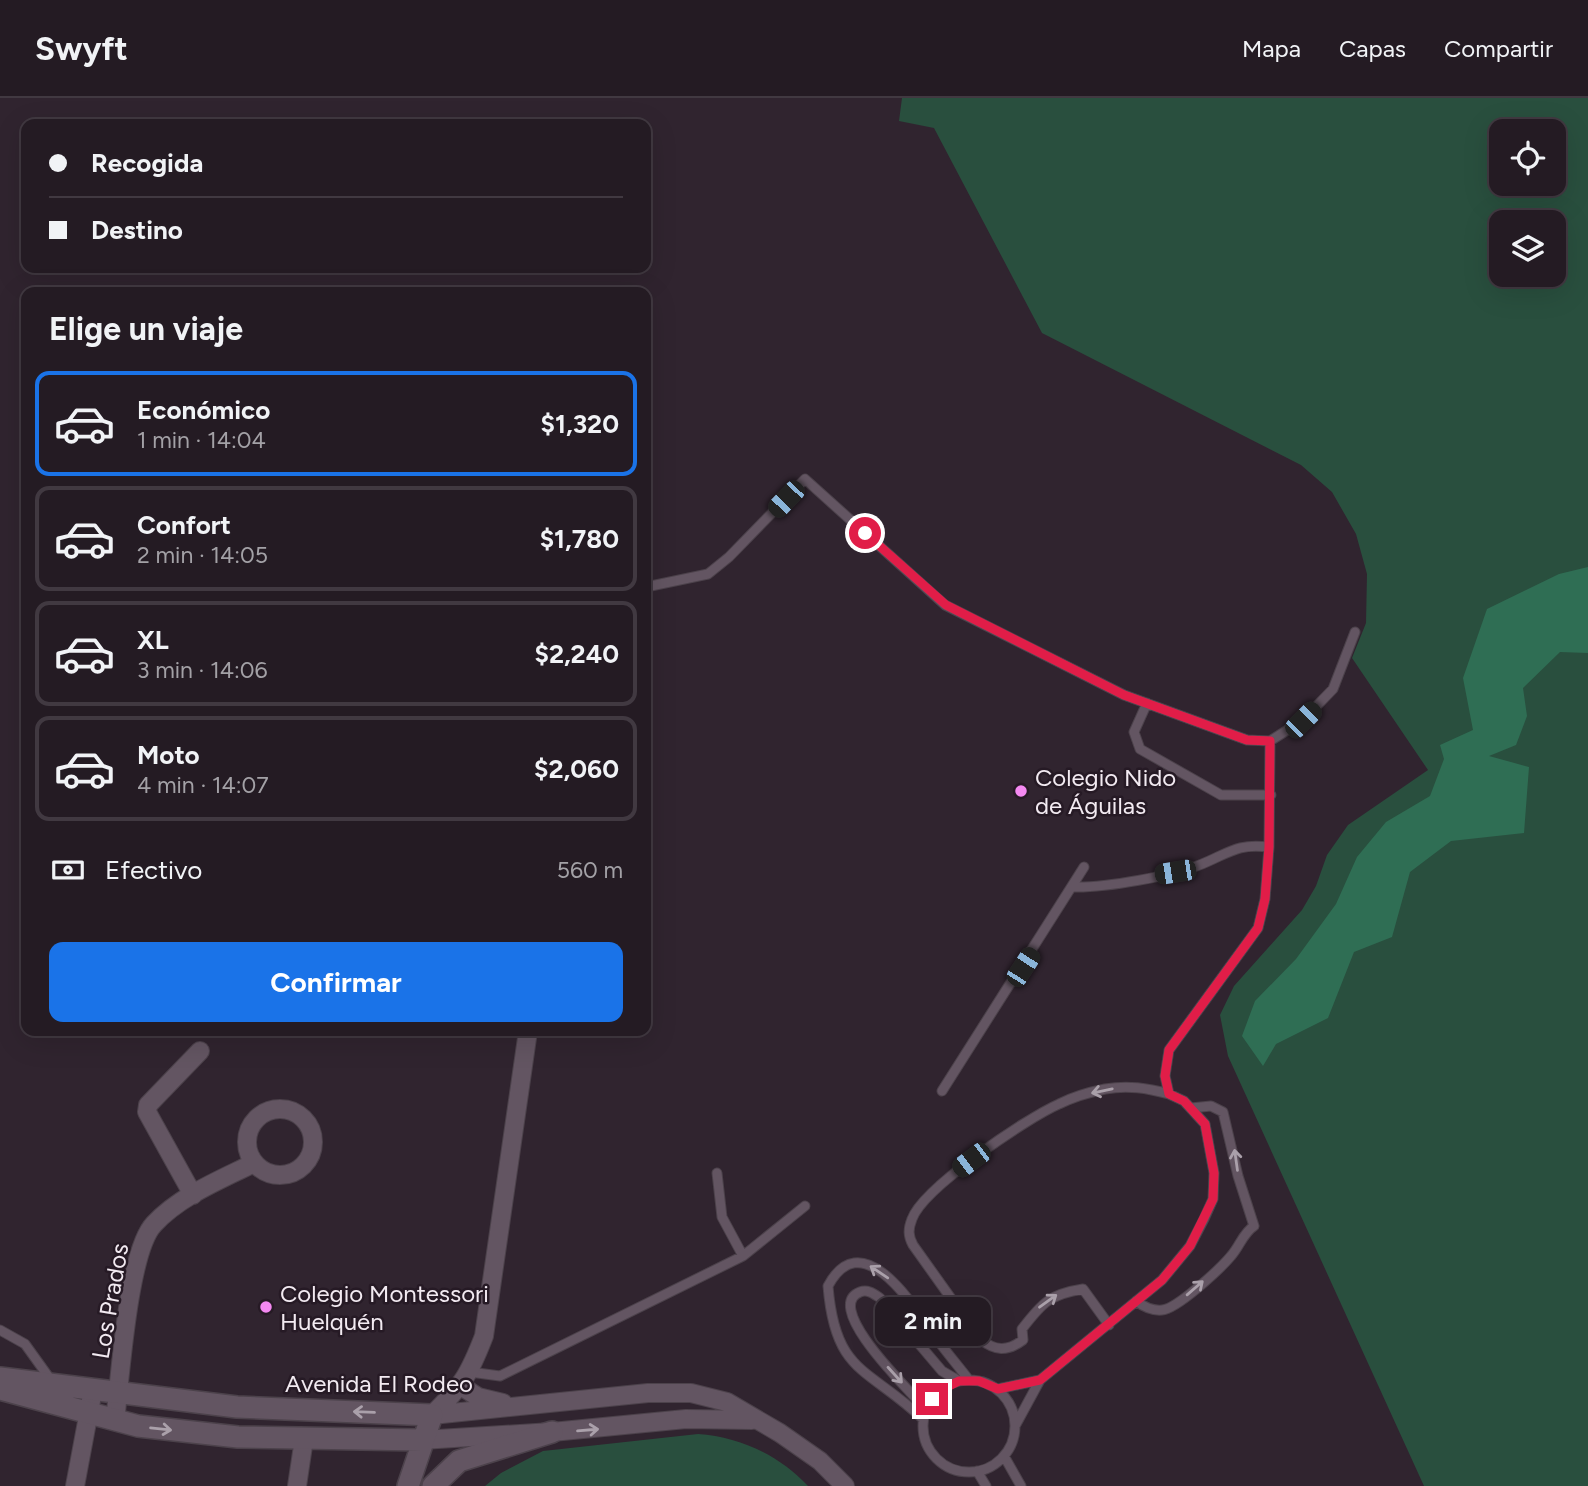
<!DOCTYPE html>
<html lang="es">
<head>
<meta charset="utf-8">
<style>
  body { margin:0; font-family:Figtree,sans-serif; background:#2c242b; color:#f1f3f6; height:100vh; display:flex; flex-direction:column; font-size:26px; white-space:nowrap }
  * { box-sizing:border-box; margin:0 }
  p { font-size:23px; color:#a3a1a6 }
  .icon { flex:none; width:38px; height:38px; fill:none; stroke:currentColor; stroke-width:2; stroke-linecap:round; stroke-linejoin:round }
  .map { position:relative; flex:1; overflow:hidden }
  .panel { position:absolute; left:21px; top:189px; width:630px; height:749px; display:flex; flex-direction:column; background:#241b23; border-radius:14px; box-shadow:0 7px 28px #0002,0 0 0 2px #413941 }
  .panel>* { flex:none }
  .guide { position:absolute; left:21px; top:21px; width:630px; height:154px; border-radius:14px; box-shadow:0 7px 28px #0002,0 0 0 2px #413941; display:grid; align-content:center; height:154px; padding:0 28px; background:#241b23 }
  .tools { position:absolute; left:1489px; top:21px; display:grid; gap:14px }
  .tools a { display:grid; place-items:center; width:77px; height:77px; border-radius:14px; background:#241b23; box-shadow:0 7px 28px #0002,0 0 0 2px #413941; font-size:35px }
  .end { position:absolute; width:32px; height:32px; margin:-16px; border:9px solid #e11d48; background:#fff; box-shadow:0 0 0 4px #fff }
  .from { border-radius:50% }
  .bubble { position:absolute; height:49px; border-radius:14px; background:#241b23; box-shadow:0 7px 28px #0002,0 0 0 2px #413941; font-size:23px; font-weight:700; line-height:49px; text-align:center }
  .car { position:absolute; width:21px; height:42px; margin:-21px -10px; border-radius:9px; box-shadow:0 0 5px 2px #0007; background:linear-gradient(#222 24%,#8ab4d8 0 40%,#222 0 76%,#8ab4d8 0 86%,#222 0) }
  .guide b { display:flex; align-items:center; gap:24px; height:66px; font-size:26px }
  .guide b+b { border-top:2px solid #413941 }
  .guide i { width:18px; height:18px; background:#f1f3f6 }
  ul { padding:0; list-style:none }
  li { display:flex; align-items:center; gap:21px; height:105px; margin:0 14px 10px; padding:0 14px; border:4px solid #413941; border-radius:14px }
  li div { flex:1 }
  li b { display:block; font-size:26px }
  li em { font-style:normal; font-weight:700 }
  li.on { border-color:#1a73e8 }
  li>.icon { width:63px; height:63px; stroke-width:1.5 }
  h2 { padding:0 28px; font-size:32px; line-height:84px }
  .pay { display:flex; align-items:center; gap:18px; height:77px; padding:0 28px; font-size:26px }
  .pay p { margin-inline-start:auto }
  .action { display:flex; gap:14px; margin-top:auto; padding:14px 28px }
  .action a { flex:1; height:80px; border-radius:14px; background:#1a73e8; color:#fff; font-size:28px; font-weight:700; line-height:80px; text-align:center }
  header { display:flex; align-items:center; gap:42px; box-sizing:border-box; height:98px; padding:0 35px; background:#241b23; border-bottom:2px solid #413941 }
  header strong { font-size:33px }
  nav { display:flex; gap:38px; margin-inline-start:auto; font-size:24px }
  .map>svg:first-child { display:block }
  .green { fill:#294f3e; fill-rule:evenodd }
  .forest { fill:#2f6e54 }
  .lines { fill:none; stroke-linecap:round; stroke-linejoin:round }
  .lane-casing { stroke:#4c424b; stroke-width:11 }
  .street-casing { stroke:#4c424b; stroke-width:20 }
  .secondary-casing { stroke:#4c424b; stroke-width:24 }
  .lane { stroke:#635562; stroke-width:9 }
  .street { stroke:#635562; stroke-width:18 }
  .secondary { stroke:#635562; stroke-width:21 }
  .oneway { stroke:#aaa0aa }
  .route { stroke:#e11d48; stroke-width:9 }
  .poi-dot { fill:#f489f1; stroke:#261a25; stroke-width:2.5 }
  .labels { text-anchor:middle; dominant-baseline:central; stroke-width:5; stroke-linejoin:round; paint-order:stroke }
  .poi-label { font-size:24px; fill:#f2eaf1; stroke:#261a25; text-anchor:start }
  .street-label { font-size:24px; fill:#f2eaf1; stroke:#261a25 }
</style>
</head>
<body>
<header>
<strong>Swyft</strong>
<nav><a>Mapa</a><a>Capas</a><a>Compartir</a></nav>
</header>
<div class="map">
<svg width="1588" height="1388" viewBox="0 0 1588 1388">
  <rect width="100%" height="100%" fill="#30242f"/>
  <path class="green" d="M902 0H1588V1388H1424L1228 958 1220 917 1234 888 1302 812 1316 788 1327 757 1348 727 1428 672 1352 560 1366 525 1367 476 1356 436 1332 394 1301 367 1042 235 934 30 899 23ZM1502 33H1554V86H1502ZM1502 124H1554V177H1502Z
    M698 1336C740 1339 779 1357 808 1388H485L501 1375 543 1353Z"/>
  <path class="forest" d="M1588 469V555L1560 554 1523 590 1527 618 1516 647 1489 658 1529 669 1524 735 1451 743 1410 774 1392 839 1354 854 1328 920 1276 946 1263 968 1242 938 1255 903 1296 861 1336 806 1357 759 1386 724 1430 698 1444 661 1440 647 1473 632 1463 580 1487 511 1559 476Z"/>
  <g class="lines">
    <g class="lane-casing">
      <path id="lane" d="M646 489 708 476 729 459 805 381 945 507 1124 597 1247 642 1270 643 1303 622 1333 591 1355 534
        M1147 605 1134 634 1140 651 1221 697H1271
        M1073 789C1104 790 1173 778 1202 766 1229 755 1237 745 1269 749
        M942 993 1084 769
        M743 1158 805 1108
        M1136 1203C1144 1209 1152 1213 1162 1212 1177 1211 1220 1171 1231 1158 1240 1148 1243 1135 1254 1128L1238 1078 1223 1014 1211 1008 1191 1010
        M1109 1227 1083 1191C1050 1196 1042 1205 1022 1231L1023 1242C1007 1254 995 1253 980 1241L913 1147C908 1138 908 1131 912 1121 923 1090 1027 1020 1059 1006 1073 999 1090 994 1105 991 1128 987 1147 990 1169 996
        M0 1232 25 1246 53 1285
        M470 1274 500 1278 743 1158 722 1119 717 1075
        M923 1328a46 46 0 1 1 92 0a46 46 0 1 1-92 0Z
        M998 1291 1040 1282
        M926 1311C913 1296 821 1209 860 1194 868 1191 874 1196 880 1200L942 1273 959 1283
        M923 1321C868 1269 835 1276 828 1188 860 1128 908 1199 929 1230 941 1248 956 1265 969 1282
        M1015 1328 1040 1282 1162 1182 1190 1148 1204 1121 1213 1101 1214 1075 1205 1026 1184 1003 1169 996 1165 978 1169 952 1258 830 1265 801 1269 749 1270 643
        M1004 1358 1021 1388
        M977 1373 986 1388"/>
    </g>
    <g class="street-casing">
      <path id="street" d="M247 1044a33 33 0 1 1 66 0a33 33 0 1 1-66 0Z
        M193 1097 147 1014 148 1007 200 953
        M461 1288 478 1299 503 1305
        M432 1317 648 1295H691L727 1304 780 1335 820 1363 845 1388
        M432 1317C462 1288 469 1277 484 1238L528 933
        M115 1323C120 1282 128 1153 154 1126 180 1098 220 1082 254 1065
        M422 1342 552 1334 686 1321 752 1322
        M75 1388 93 1292
        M297 1388 304 1341"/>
    </g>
    <g class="secondary-casing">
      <path id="secondary" d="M0 1280 237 1309 432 1317 408 1388
        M0 1291 138 1328 238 1339 422 1342
        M433 1388 459 1363 552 1334"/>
    </g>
    <use href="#lane" class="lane"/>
    <use href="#street" class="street"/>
    <use href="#secondary" class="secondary"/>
  </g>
  <defs><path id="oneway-shaft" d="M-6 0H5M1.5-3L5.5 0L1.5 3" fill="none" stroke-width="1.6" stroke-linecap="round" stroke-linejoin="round" transform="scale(1.75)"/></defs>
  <g class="oneway">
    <use href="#oneway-shaft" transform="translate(1102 993) rotate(168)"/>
    <use href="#oneway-shaft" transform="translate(1236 1062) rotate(-98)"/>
    <use href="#oneway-shaft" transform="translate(879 1174) rotate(-146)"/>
    <use href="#oneway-shaft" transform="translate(1195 1190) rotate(-41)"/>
    <use href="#oneway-shaft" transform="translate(1048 1203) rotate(-36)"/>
    <use href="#oneway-shaft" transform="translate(895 1277) rotate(48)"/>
    <use href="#oneway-shaft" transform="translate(364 1314) rotate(-178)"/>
    <use href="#oneway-shaft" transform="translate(161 1331) rotate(6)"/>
    <use href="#oneway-shaft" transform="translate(588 1332) rotate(-5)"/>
  </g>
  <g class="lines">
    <path class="route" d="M865 435 946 507 1124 597 1247 642 1270 643 1269 749 1265 801 1258 830 1169 952 1165 978 1169 996 1184 1003 1205 1026 1214 1075 1213 1101 1190 1148 1162 1182 1040 1282 998 1291 979 1283H959L939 1293 932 1301"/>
  </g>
  <g class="poi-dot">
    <circle cx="1021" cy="693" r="7"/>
    <circle cx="266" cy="1209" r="7"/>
  </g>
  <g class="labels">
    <g class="poi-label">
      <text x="1035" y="679">Colegio Nido<tspan x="1035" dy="28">de Águilas</tspan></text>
      <text x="280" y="1195">Colegio Montessori<tspan x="280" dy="28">Huelquén</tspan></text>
    </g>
    <g class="street-label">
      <text transform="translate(110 1203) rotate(-80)">Los Prados</text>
      <text x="379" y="1285">Avenida El Rodeo</text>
    </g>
  </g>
</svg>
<div class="tools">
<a><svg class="icon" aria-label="locate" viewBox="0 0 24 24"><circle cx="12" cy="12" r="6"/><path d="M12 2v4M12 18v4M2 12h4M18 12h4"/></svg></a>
<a><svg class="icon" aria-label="layers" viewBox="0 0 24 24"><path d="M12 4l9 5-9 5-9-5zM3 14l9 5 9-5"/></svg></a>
</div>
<i class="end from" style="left:865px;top:435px"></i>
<i class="end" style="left:932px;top:1301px"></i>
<div class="bubble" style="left:875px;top:1199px;width:116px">2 min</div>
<i class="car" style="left:786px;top:401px;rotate:224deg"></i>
<i class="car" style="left:1303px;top:622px;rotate:45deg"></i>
<i class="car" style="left:1175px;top:774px;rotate:261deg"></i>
<i class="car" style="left:1023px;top:869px;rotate:33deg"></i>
<i class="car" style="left:971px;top:1062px;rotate:233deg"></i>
<div class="guide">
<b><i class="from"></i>Recogida</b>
<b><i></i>Destino</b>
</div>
<section class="panel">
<h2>Elige un viaje</h2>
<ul>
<li class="on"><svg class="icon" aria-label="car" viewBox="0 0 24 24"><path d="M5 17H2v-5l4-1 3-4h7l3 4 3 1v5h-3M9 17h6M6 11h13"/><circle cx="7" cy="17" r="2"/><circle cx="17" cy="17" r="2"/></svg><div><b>Económico</b><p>1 min · 14:04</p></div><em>$1,320</em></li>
<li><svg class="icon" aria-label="car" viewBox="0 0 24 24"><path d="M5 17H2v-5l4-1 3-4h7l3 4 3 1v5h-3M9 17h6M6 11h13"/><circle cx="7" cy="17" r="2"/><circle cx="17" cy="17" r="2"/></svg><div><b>Confort</b><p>2 min · 14:05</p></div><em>$1,780</em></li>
<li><svg class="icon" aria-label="car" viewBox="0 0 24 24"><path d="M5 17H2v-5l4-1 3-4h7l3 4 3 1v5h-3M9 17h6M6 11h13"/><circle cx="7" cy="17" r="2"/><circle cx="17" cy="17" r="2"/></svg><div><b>XL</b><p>3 min · 14:06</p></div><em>$2,240</em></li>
<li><svg class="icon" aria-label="car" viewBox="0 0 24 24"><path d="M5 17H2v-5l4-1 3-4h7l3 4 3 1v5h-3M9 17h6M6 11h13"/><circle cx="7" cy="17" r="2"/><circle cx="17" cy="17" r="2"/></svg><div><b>Moto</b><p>4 min · 14:07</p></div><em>$2,060</em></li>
</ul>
<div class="pay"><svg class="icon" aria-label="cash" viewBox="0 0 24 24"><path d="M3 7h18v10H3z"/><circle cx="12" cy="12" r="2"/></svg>Efectivo<p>560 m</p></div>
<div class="action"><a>Confirmar</a></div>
</section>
</div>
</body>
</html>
